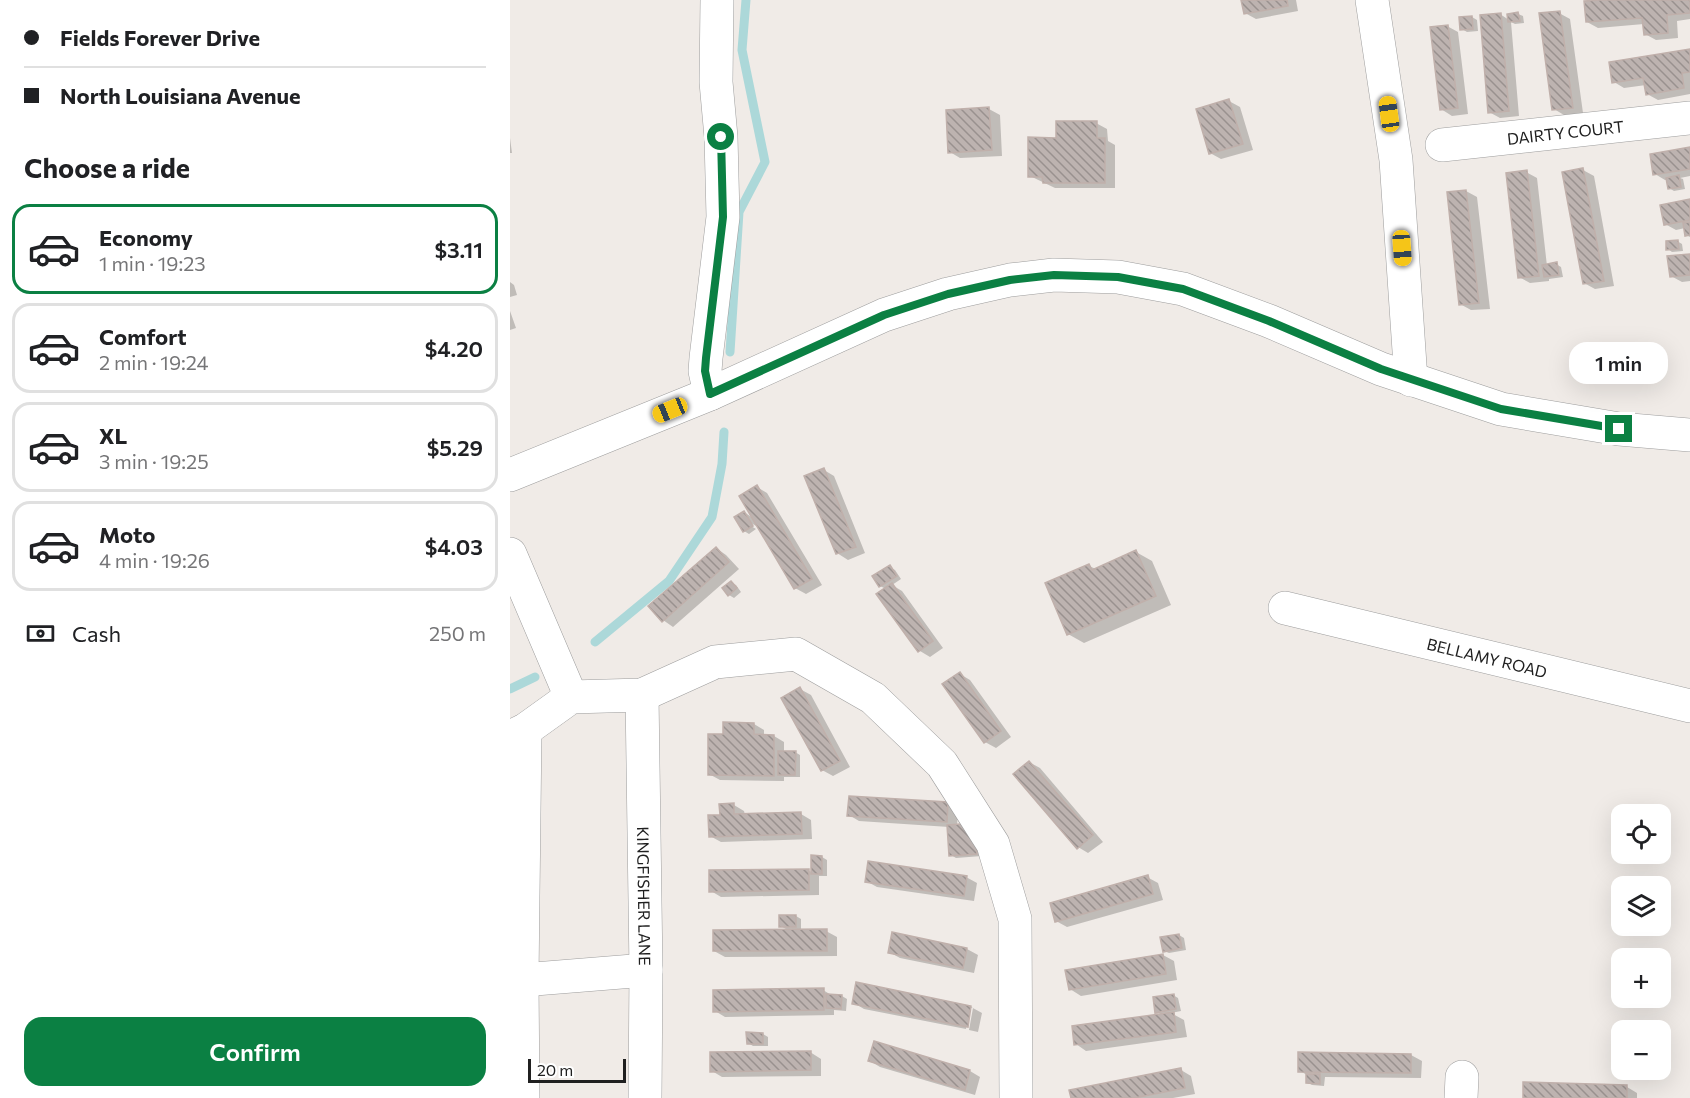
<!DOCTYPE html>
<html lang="en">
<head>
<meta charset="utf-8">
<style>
  body { margin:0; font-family:Commissioner,sans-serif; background:#f6f6f6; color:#202124; height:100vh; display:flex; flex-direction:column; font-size:22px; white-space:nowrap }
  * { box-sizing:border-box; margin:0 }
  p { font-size:20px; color:#757577 }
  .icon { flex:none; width:33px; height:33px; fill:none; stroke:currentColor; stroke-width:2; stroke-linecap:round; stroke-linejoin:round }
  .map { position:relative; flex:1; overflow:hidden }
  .side { display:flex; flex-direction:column; background:#fff; width:510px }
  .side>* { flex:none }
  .hud { display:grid; align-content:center; height:132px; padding:0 24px; background:#fff }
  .tools { position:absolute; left:1101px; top:804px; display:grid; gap:12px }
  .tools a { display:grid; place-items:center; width:60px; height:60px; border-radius:12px; background:#fff; box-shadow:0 6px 24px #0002; font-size:30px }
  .scale { position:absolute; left:18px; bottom:15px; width:98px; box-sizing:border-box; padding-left:6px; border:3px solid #202020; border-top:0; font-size:16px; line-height:21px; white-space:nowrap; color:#202020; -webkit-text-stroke:4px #fff; paint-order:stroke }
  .end { position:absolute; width:27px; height:27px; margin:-14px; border:8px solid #0b8043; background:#fff; box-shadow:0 0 0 3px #fff }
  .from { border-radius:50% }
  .bubble { position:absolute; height:42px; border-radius:18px; background:#fff; box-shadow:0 6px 24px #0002; font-size:20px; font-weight:600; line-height:42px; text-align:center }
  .car { position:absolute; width:18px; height:36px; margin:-18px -9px; border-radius:8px; box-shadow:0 0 4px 2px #0007; background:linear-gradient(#f5c518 24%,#345 0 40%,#f5c518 0 76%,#345 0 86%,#f5c518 0) }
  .hud b { display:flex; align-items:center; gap:21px; height:57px; font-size:22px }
  .hud b+b { border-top:2px solid #e0e0e0 }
  .hud i { width:15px; height:15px; background:#202124 }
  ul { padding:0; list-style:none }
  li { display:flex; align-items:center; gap:18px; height:90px; margin:0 12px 9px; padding:0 12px; border:3px solid #e0e0e0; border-radius:18px }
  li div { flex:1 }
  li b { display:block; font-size:22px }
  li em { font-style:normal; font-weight:600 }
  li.selected { border-color:#0b8043 }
  li>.icon { width:54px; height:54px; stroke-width:1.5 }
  h2 { padding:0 24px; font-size:27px; line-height:72px }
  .pay { display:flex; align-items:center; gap:15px; height:66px; padding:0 24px; font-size:22px }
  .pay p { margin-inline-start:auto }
  .cta { display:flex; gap:12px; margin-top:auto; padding:12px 24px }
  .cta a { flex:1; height:69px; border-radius:18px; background:#0b8043; color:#fff; font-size:24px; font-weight:600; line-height:69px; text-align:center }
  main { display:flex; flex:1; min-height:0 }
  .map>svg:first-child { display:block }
  .shadow { fill:#0003 }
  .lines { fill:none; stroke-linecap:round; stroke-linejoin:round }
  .stream { stroke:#acd8d9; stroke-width:9 }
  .building { fill:url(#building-back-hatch); stroke:#c0b0ab; stroke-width:1.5 }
  .minor-casing { stroke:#9d9d9d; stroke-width:34 }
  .minor { stroke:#fff; stroke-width:33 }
  .route { stroke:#0b8043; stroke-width:8 }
  .labels { text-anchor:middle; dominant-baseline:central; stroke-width:5; stroke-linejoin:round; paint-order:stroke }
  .street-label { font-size:16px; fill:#202020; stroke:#fff }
</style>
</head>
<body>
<main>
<section class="side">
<div class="hud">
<b><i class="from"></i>Fields Forever Drive</b>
<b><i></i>North Louisiana Avenue</b>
</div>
<h2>Choose a ride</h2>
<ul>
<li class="selected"><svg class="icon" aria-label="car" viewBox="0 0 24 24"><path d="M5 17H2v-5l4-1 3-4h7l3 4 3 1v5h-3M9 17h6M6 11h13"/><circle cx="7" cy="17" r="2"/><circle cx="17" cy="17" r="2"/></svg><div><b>Economy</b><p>1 min · 19:23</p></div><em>$3.11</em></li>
<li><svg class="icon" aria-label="car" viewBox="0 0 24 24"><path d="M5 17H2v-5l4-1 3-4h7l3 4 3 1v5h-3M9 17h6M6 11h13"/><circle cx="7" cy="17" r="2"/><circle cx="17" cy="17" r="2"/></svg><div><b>Comfort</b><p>2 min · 19:24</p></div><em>$4.20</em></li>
<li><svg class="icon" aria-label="car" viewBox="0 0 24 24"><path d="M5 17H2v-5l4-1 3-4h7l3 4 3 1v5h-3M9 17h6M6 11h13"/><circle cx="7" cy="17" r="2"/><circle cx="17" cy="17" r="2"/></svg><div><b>XL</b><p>3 min · 19:25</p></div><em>$5.29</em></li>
<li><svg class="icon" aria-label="car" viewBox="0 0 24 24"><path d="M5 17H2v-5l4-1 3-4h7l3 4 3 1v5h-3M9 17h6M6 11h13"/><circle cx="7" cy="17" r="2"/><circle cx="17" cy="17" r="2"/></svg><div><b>Moto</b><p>4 min · 19:26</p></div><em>$4.03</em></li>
</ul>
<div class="pay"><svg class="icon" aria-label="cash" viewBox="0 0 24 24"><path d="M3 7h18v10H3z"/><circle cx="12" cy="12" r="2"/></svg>Cash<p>250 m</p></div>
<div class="cta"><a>Confirm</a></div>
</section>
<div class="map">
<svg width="1180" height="1098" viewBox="0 0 1180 1098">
  <defs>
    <pattern id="building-back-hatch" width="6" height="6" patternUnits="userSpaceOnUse" patternTransform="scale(1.5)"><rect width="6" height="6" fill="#bdb3b0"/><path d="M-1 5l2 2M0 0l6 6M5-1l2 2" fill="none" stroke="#99918f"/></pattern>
  </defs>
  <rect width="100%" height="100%" fill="#f0ebe7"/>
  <path class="shadow" d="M733 0H786L788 11 746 19 735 13Z
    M1107 0H1180V19L1167 21 1168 38 1146 40 1135 34 1134 24 1088 28 1077 22Z
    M1049 13 1060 19 1073 113 1054 115 1044 109Z
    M990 14 999 20 1008 14 1013 16 1014 23 1005 24 1001 22 1009 116 990 118 979 112Z
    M962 17 967 20 968 31 957 32 952 29Z
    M937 26 948 32 958 114 942 116 931 109Z
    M1180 50V94L1148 100 1137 94 1136 85 1114 88 1104 82 1100 64Z
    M719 101 730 107 743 150 711 159 700 153Z
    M479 109 490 115 492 156 450 158 440 152 438 111Z
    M586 123 597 129 598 141 605 145V188H545L520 176 548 139Z
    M0 138 2 153H0Z
    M1180 148V176L1170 178 1173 179 1175 189 1164 191 1159 188 1157 180H1155L1145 174 1142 155Z
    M1073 170 1084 176 1104 286 1085 289 1074 283Z
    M1016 172 1027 178 1037 266 1046 264 1051 267 1053 277 1039 279V281L1020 283 1009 277Z
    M956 191 967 197 980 309 961 310 950 304 938 193Z
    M1180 200V237L1176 235 1175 228 1166 230 1155 224 1151 206Z
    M1167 241 1172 244 1173 251 1162 252 1158 249Z
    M1180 255V281L1172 282 1161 276 1159 257Z
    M0 282 4 285 7 295 0 297Z
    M0 311 6 328 0 330Z
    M314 470 324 476 355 553 338 560 327 553Z
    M247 487 257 493 312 585 296 594 285 588 250 528 237 521 236 523 246 529 239 534 234 531V512L243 518Z
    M206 548 216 555 229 569 163 627 153 620Z
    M626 552 642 561 661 605 574 643 558 634 579 566 586 569Z
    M380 567 385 570 391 579 382 585 392 591 433 648 420 657 410 651 376 589 370 586Z
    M221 583 226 585 231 592 224 598 219 595Z
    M450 674 460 680 501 737 486 748 475 742Z
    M290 689 301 695 340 767 323 776 312 770Z
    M244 724 254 730V736H264L274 742V752H285L290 755V777H274V781L210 780 199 774 214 736Z
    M519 762 530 768 593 842 578 853 568 847Z
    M437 804 448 810 447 826 465 824 472 856 446 858 441 855 439 827 349 821 339 815Z
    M224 805 234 811 235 815 291 814 301 820 302 839 211 842 200 836 211 816Z
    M312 857 317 860V876H309V895L211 897 201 891 298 870 303 873Z
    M456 877 467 883 464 901 367 887 356 881Z
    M637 877 648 883 653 900 557 927 546 921Z
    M286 916 291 919V931H316L327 937V956L215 957 204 951 279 931 271 926Z
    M383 934 457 949 468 955 464 973 390 958 379 952Z
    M669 935 674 938 676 950 659 953 654 951Z
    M653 955 664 961 667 980 571 996 560 989Z
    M348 984 461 1007 472 1013 468 1032 459 1030 463 1008H459L456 1029 354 1009 344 1003Z
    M313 990 323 996H332L337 999 336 1011 324 1010V1015L215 1017 205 1011Z
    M663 995 668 998 671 1011 661 1013 674 1020 677 1037 576 1051 566 1044 653 1015 646 1012Z
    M253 1034 258 1037V1046H243L238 1043Z
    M365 1043 460 1071 470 1077 465 1095 370 1067 360 1061Z
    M300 1052 311 1059V1076L212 1077 202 1071Z
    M901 1055 912 1061 911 1078 815 1077 814 1086 802 1085 797 1082V1075L790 1071Z
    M671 1070 681 1076 685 1094 663 1098H562Z
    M1117 1087 1127 1093V1098H1014Z"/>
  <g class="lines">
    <path class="stream" d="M220 352 229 212 255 162 232 50 236 0
      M85 642 159 581 202 517 212 464 214 432
      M0 689 25 677"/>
  </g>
  <path class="building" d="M731 0H777L778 6 734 14Z
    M1090 0H1180V13L1157 15 1158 33 1134 35 1132 18 1076 22 1074 1Z
    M1050 11 1063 108 1042 110 1029 13Z
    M1008 12 1010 21 998 22 997 14Z
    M991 13 999 111 978 113 970 15Z
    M962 16 963 29 950 30 949 17Z
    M938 25 948 108 930 110 920 27Z
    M1180 49V72L1172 73 1174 88 1136 95 1133 78 1102 83 1099 62Z
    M719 99 733 144 699 154 686 109Z
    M479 107 482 150 438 153 436 110Z
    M546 121H587V138H595V183H533L532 177H518V137L546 138Z
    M1180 147V169L1143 175 1140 154Z
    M1073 168 1094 281 1073 284 1052 172Z
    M1017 170 1029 276 1008 278 996 173Z
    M1169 175 1171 187 1158 189 1156 178Z
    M956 190 969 303 949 305 937 192Z
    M1180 199V220L1154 225 1150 205Z
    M1180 222V235L1175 236 1173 223Z
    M1168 240 1169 249 1156 250V241Z
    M1180 254V275L1160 277 1157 256Z
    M1047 262 1049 275 1034 277 1032 265Z
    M314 468 346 547 326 554 294 476Z
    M247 485 302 579 284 589 229 496Z
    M234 511 243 526 233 532 224 517Z
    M206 547 219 562 152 622 138 606Z
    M626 550 646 596 557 635 535 583 579 564 582 570Z
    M380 565 387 576 369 587 362 576Z
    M221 581 227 588 218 596 212 588Z
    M382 583 423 641 408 652 366 594Z
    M450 672 491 731 474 743 432 684Z
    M290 687 330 761 311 771 271 698Z
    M213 722 244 723V734L264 735V776L198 775V734H213Z
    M268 751H286L285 775H268Z
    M519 761 583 835 567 849 503 774Z
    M339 796 438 802 437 822 337 816Z
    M224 803V814L291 812 292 834 199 837 198 815H210L209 804Z
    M465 823 467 854 439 856 437 825Z
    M301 855 312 856V874H301Z
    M358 861 457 876 454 896 355 882Z
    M299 869V890L199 892V870Z
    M638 875 643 894 545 922 540 903Z
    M269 915H286V927H269Z
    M317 929V951H203V930Z
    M382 932 457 948 453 968 378 953Z
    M669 934 672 948 653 952 650 937Z
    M653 954 656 974 559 990 555 970Z
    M346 982 461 1006 458 1027 342 1004Z
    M314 988V1010L203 1012V990Z
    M316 994 332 995 331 1009 316 1008Z
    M664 994 666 1009 645 1013 643 997Z
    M664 1012 666 1032 564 1045 562 1026Z
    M236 1032 253 1033V1044H237Z
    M364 1041 460 1070 455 1090 358 1061Z
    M301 1051V1070L200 1072V1052Z
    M788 1052 901 1054V1073L788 1072Z
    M671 1068 675 1088 624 1098H561L559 1090Z
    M796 1074H810V1084L796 1083Z
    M1013 1082 1117 1085V1098H1013Z"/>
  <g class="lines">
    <g class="minor-casing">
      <g id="minor">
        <path d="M862 0 886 160 901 380"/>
        <path id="s1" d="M932 145 1180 118"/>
        <path d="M200 394 195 371 196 358 213 217 211 137 206 82 207 0"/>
        <path d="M0 475 200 394 374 315 438 294 500 280 544 275 608 277 673 289 759 321 871 369 991 409 1109 429 1180 435"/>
        <path d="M0 554 61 697"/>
        <path id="s2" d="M775 608 1180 706"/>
        <path id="s3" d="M132 695 136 970 135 1098"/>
        <path d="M0 737 15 730 61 697 132 695 205 662 286 654 363 698 432 764 483 844 505 919 506 1098"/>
        <path d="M12 980 136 970"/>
        <path d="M13 1098 12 980 15 730"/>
        <path d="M951 1098 952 1077"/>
      </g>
    </g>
    <use href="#minor" class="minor"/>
  </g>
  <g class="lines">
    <path class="route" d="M211 137 213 217 196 358 195 371 200 394 374 315 438 294 500 280 544 275 608 277 673 289 759 321 871 369 991 409 1109 429"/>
  </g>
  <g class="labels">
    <g class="street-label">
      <text stroke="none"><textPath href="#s1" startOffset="124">DAIRTY COURT</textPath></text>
      <text stroke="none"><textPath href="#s2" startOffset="208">BELLAMY ROAD</textPath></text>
      <text stroke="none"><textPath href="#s3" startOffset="201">KINGFISHER LANE</textPath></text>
    </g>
  </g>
</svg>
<div class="tools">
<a><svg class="icon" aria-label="locate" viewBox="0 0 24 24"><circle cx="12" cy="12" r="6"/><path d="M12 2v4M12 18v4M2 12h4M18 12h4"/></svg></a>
<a><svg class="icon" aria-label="layers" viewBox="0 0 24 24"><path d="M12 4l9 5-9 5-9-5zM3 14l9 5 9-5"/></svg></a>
<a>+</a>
<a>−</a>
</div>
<div class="scale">20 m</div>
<i class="end from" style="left:211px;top:137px"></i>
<i class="end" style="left:1109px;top:429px"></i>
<div class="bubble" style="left:1059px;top:342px;width:99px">1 min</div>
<i class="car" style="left:879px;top:114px;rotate:352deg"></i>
<i class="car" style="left:892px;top:248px;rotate:176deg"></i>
<i class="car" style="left:160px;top:410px;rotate:248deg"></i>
</div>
</main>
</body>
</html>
